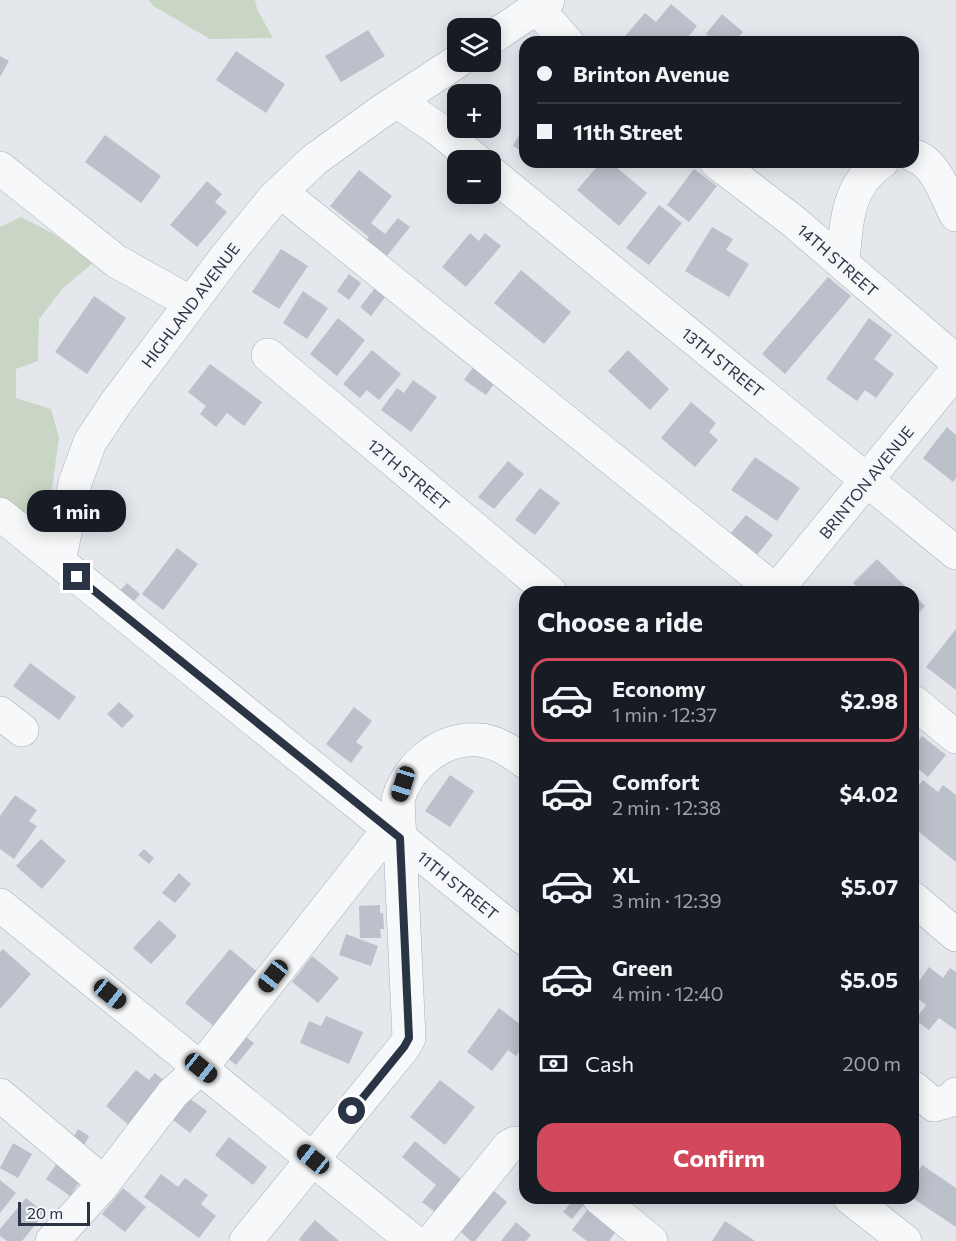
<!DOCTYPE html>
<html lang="en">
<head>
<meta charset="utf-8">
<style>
  body { margin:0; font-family:Commissioner,sans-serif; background:#20242c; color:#f1f3f6; height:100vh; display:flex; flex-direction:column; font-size:22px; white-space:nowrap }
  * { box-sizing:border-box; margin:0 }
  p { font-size:20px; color:#9ea1a6 }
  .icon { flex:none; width:33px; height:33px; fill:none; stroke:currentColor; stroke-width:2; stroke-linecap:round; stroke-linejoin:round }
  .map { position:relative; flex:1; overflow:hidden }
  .panel { position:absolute; left:519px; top:586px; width:400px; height:618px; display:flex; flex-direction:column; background:#171b24; border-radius:18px; box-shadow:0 3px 15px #0003 }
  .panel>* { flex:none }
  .banner { position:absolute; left:519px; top:36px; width:400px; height:132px; border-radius:18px; box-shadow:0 3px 15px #0003; display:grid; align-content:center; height:132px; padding:0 18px; background:#171b24 }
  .buttons { position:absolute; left:447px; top:18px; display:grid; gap:12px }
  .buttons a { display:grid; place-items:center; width:54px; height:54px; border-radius:12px; background:#171b24; box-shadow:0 3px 15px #0003; font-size:30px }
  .scale { position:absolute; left:18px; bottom:15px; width:72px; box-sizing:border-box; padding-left:6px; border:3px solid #2b3445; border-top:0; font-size:16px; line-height:21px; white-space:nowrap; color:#2b3445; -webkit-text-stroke:4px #f4f6f9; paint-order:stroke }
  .end { position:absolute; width:27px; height:27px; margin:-14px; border:8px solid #2b3445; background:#fff; box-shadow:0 0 0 3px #fff }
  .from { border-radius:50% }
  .bubble { position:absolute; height:42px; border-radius:18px; background:#171b24; box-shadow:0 3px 15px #0003; font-size:20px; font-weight:700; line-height:42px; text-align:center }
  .car { position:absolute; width:18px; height:36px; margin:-18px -9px; border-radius:8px; box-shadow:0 0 4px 2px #0007; background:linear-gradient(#222 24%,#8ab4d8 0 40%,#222 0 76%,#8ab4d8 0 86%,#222 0) }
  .banner b { display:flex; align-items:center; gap:21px; height:57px; font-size:22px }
  .banner b+b { border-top:2px solid #363941 }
  .banner i { width:15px; height:15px; background:#f1f3f6 }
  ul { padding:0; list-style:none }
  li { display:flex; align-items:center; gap:18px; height:84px; margin:0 12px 9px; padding:0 6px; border:3px solid transparent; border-radius:18px }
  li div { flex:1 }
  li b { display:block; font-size:22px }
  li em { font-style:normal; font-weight:700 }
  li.active { border-color:#d1495b }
  li>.icon { width:54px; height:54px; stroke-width:1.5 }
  h2 { padding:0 18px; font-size:27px; line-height:72px }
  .pay { display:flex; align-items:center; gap:15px; height:66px; padding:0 18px; font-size:22px }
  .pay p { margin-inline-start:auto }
  .cta { display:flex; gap:12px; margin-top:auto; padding:12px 18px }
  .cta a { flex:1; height:69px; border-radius:18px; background:#d1495b; color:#fff; font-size:24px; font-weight:700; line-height:69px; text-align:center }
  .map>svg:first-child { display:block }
  .green { fill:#c9d6c5 }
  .building { fill:#bbc0ca }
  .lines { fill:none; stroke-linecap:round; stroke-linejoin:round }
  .minor-casing { stroke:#a9aeb7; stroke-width:34 }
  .minor { stroke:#f7f8fa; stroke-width:33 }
  .route { stroke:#2b3445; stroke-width:8 }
  .labels { text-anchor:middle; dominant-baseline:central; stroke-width:5; stroke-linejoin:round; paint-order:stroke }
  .street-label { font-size:16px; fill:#2b3445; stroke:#f4f6f9 }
</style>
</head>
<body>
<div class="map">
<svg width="956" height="1241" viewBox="0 0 956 1241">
  <rect width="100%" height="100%" fill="#e4e7ec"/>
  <path class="green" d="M149 0H255L257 9 273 38 210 39 153 6Z
    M21 217 52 233 93 263 64 287 39 319 38 361 16 369V398L51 409 59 438 51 495 35 521 0 498V227Z"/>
  <path class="building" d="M671 4 697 26 684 42H620L645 13 656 22Z
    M722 14 743 32 734 42H715L706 34Z
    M368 30 385 56 341 82 325 56Z
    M236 51 285 84 266 113 216 80Z
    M0 56 9 61 0 77Z
    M525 124V153L513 146Z
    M105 135 161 176 141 203 85 162Z
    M601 162H610L647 193 619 226 577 190Z
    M694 169 717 186 689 222 667 205Z
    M359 170 392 196 371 223 385 234 398 218 410 227 383 261 362 245 369 237 330 206Z
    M207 181 222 194 215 202 227 212 197 247 170 225Z
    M659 205 682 223 649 265 626 248Z
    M712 227 733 239 726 250 749 264 729 297 685 271Z
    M470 233 479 241 485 233 501 246 466 287 442 267Z
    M281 249 308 266 279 309 252 292Z
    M521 270 571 312 544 344 494 303Z
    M349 274 361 283 349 300 337 291Z
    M828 277 851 296 785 374 762 354Z
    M375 288 386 296 371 316 360 307Z
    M303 291 328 308 307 339 283 323Z
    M94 296 126 318 87 374 55 352Z
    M338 318 365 340 337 376 310 354Z
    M869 318 892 335 874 359 894 374 876 398 865 390 857 401 826 379Z
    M372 350 401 374 379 400 367 390 360 398 343 384Z
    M628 350 669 389 650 410 608 371Z
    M476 363 498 378 486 395 464 380Z
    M210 364 262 402 244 426 227 413 216 427 200 414 206 406 188 392Z
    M413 380 437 397 411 432 381 410 397 388 404 393Z
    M691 402 716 423 709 432 718 440 695 467 661 438Z
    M947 427 956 435V478L953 482 923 458Z
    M755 457 800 488 777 521 731 490Z
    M508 461 524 474 494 509 478 497Z
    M540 488 560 503 535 535 515 520Z
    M746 515 773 535 753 560 726 539Z
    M177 548 198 564 163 610 142 594Z
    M877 559 911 592H862L853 583Z
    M127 583 140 594 129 607 116 595Z
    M914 595 925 606 914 618Z
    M956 629V690L926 667Z
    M30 663 76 697 59 720 13 686Z
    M119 702 134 716 122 728 107 714Z
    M354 707 372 721 356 742 363 747 351 763 326 744Z
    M922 736 946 755 928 777 914 765V747Z
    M450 775 474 791 450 827 425 811Z
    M923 780 938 792 943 785 956 795V862L914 828V791Z
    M15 795 37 810 29 821 37 826 14 859 0 849V816Z
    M41 839 66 861 42 889 16 866Z
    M144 849 154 858 149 864 138 855Z
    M179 873 191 884 175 903 162 893Z
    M380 905V913H383L384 929H380L381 938H360L359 906Z
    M159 920 177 936 151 964 133 948Z
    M346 934 378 946 371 966 339 955Z
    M3 949 31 974 0 1009V952Z
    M230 949 260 974 215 1027 185 1003Z
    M312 956 339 978 318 1003 292 982Z
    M929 967 943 978 950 968 956 972V1030L939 1018 929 1030 915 1020 926 1005 914 996V988Z
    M499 1008 525 1028V1044L516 1056 508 1050 492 1071 467 1052Z
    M326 1016 363 1032 349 1064 300 1043 309 1021 321 1026Z
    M238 1031 254 1043 236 1065 221 1053Z
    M136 1070 149 1080 155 1073 172 1087 136 1131 106 1106Z
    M440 1080 475 1107 445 1145 410 1117Z
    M189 1098 207 1111 190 1133 173 1120Z
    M78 1129 89 1136 81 1151 70 1144Z
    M229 1137 267 1167 253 1185 215 1155Z
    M415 1141 467 1184 440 1216 422 1202 436 1185 402 1157Z
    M13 1143 32 1154 18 1178 0 1168Z
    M59 1160 83 1177 70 1196 46 1179Z
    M922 1165 956 1188V1227L914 1199V1178Z
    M161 1174 178 1187 185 1178 208 1195 201 1204 216 1216 199 1238 144 1197Z
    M0 1180 16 1193 0 1213Z
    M488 1186 507 1202 475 1241H471L454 1226Z
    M123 1188 146 1207 125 1232 102 1214Z
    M26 1198 45 1213 22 1241H7L0 1236V1229Z
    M575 1198H584L587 1201 572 1219 563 1212Z
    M591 1205 620 1226 609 1241H587L572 1230Z
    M315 1220 339 1241H301L299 1239Z
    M725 1221 755 1241H712Z
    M516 1222 531 1235 526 1241H501Z"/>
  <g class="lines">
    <g class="minor-casing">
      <path id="minor" d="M537 8 567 42
        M490 39 548 0
        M397 101 438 129 476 160
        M914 156C936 162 946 196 956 215
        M716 162 793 221 956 361
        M0 168 116 261 191 303
        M490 172 956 553
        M281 192 777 592
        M843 264C846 226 846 185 882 162
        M268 355 550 592
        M0 514 525 939
        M59 562 75 483 90 442 116 403 225 258 273 199 314 160 379 113 458 61
        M775 592 956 371
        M914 702 956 737
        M0 713 22 730
        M914 899 956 935
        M0 905 413 1241
        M914 1088 934 1105 952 1100 956 1094
        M0 1095 104 1183
        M599 1198 651 1241
        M850 1198 905 1241
        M52 1241 101 1187 173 1093 201 1068 389 829
        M246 1241 404 1047 409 1038 398 799C409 765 441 737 479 740 496 741 512 752 525 762
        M432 1241 509 1146 515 1143H525"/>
    </g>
    <use href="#minor" class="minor"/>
  </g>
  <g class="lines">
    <path class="route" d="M77 577 400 838 409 1038 404 1047 352 1111"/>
  </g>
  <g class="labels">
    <g class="street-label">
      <text transform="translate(838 260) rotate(41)">14TH STREET</text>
      <text transform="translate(190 305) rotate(-53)">HIGHLAND AVENUE</text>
      <text transform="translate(723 362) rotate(39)">13TH STREET</text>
      <text transform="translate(409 474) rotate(40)">12TH STREET</text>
      <text transform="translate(866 482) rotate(-51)">BRINTON AVENUE</text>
      <text transform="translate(458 885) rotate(39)">11TH STREET</text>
    </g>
  </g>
</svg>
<div class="buttons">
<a><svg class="icon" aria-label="layers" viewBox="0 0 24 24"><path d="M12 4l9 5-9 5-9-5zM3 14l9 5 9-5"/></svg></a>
<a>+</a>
<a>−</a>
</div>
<div class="scale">20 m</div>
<i class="end from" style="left:352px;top:1111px"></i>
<i class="end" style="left:77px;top:577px"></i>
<div class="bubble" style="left:27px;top:490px;width:99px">1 min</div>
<i class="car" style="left:403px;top:784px;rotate:197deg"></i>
<i class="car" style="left:273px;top:976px;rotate:218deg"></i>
<i class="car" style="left:110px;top:994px;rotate:129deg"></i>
<i class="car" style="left:201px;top:1068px;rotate:129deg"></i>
<i class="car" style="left:313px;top:1159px;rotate:309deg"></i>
<div class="banner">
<b><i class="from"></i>Brinton Avenue</b>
<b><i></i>11th Street</b>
</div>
<section class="panel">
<h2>Choose a ride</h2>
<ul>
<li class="active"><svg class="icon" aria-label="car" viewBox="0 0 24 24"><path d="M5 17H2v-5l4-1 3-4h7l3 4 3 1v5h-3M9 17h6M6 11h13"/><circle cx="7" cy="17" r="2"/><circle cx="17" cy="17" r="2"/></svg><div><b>Economy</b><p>1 min · 12:37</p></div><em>$2.98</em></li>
<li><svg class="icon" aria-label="car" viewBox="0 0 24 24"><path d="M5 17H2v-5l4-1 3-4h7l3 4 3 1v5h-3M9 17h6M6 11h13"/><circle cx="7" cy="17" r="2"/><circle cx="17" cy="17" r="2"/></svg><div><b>Comfort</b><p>2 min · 12:38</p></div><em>$4.02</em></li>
<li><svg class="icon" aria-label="car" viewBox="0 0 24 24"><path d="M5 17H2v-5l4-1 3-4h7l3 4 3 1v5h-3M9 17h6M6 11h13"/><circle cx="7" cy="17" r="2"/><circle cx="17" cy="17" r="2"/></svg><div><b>XL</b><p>3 min · 12:39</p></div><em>$5.07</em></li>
<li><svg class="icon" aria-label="car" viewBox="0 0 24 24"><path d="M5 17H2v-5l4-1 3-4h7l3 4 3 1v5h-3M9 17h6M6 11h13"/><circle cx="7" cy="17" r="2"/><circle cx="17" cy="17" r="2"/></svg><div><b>Green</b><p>4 min · 12:40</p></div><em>$5.05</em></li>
</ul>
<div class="pay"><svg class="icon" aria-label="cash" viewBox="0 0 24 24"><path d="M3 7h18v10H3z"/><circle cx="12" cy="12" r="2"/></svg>Cash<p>200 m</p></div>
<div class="cta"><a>Confirm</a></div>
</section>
</div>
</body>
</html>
